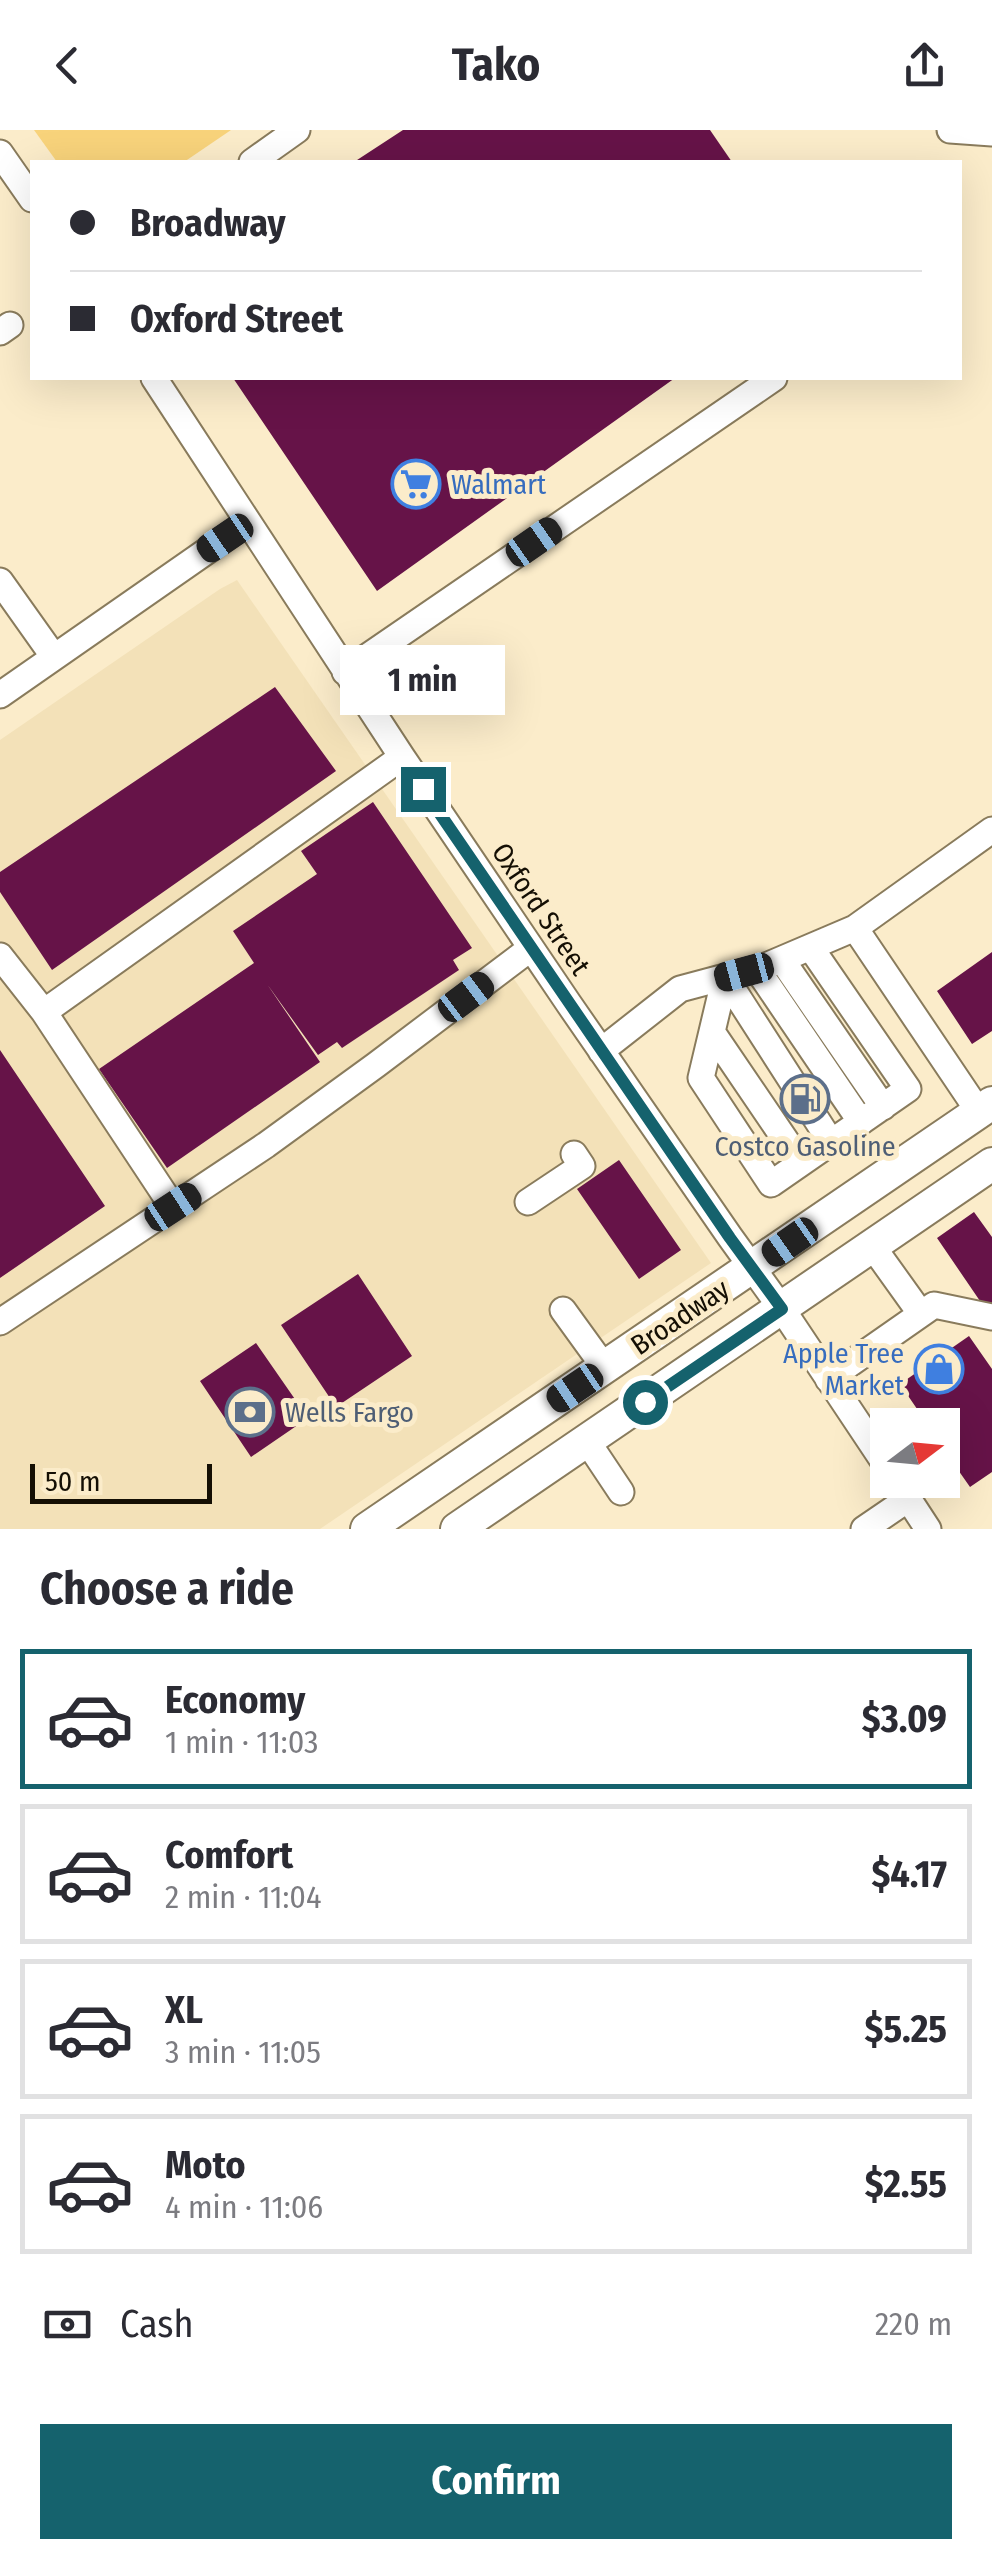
<!DOCTYPE html>
<html lang="en">
<head>
<meta charset="utf-8">
<style>
  body { margin:0; font-family:"Fira Sans Condensed",sans-serif; background:#f7f7f7; color:#2b2b33; height:100vh; display:flex; flex-direction:column; font-size:38px; white-space:nowrap }
  * { box-sizing:border-box; margin:0 }
  p { font-size:32px; color:#7c7c81 }
  .icon { flex:none; width:55px; height:55px; fill:none; stroke:currentColor; stroke-width:2; stroke-linecap:round; stroke-linejoin:round }
  .map { position:relative; height:1399px; overflow:hidden }
  .panel { display:flex; flex-direction:column; background:#fff; flex:1 }
  .panel>* { flex:none }
  .guide { position:absolute; left:30px; top:30px; width:932px; height:220px; border-radius:0px; box-shadow:0 10px 40px #0002; display:grid; align-content:center; height:220px; padding:0 40px; background:#fff }
  .needle { width:65px; rotate:74deg }
  .controls { position:absolute; left:870px; top:1278px; display:grid; gap:20px }
  .controls a { display:grid; place-items:center; width:90px; height:90px; border-radius:0px; background:#fff; box-shadow:0 10px 40px #0002; font-size:50px }
  .scale { position:absolute; left:30px; bottom:25px; width:182px; box-sizing:border-box; padding-left:10px; border:5px solid #140f04; border-top:0; font-size:28px; line-height:35px; white-space:nowrap; color:#140f04; -webkit-text-stroke:8px #fbecca; paint-order:stroke }
  .end { position:absolute; width:45px; height:45px; margin:-22px; border:12px solid #15626d; background:#fff; box-shadow:0 0 0 5px #fff }
  .from { border-radius:50% }
  .bubble { position:absolute; height:70px; border-radius:0px; background:#fff; box-shadow:0 10px 40px #0002; font-size:32px; font-weight:700; line-height:70px; text-align:center }
  .car { position:absolute; width:30px; height:60px; margin:-30px -15px; border-radius:12px; box-shadow:0 0 8px 2px #0007; background:linear-gradient(#222 24%,#8ab4d8 0 40%,#222 0 76%,#8ab4d8 0 86%,#222 0) }
  .guide b { display:flex; align-items:center; gap:35px; height:95px; font-size:38px }
  .guide b+b { border-top:2px solid #e1e1e2 }
  .guide i { width:25px; height:25px; background:#2b2b33 }
  ul { padding:0; list-style:none }
  li { display:flex; align-items:center; gap:30px; height:140px; margin:0 20px 15px; padding:0 20px; border:5px solid #e1e1e2; border-radius:0px }
  li div { flex:1 }
  li b { display:block; font-size:38px }
  li em { font-style:normal; font-weight:700 }
  li.selected { border-color:#15626d }
  li>.icon { width:90px; height:90px; stroke-width:1.5 }
  h2 { padding:0 40px; font-size:45px; line-height:120px }
  .pay { display:flex; align-items:center; gap:25px; height:110px; padding:0 40px; font-size:38px }
  .pay p { margin-inline-start:auto }
  .action { display:flex; gap:20px; margin-top:auto; padding:20px 40px }
  .action a { flex:1; height:115px; border-radius:0px; background:#15626d; color:#fff; font-size:40px; font-weight:700; line-height:115px; text-align:center }
  header { display:flex; justify-content:space-between; align-items:center; height:130px; padding:0 40px; background:#fff; font-size:45px; font-weight:700 }
  .map>svg:first-child { display:block }
  .built { fill:#f3e1b8 }
  .green { fill:#f8d37b }
  .building { fill:#661348 }
  .lines { fill:none; stroke-linecap:round; stroke-linejoin:round }
  .minor-casing { stroke:#897b5c; stroke-width:29 }
  .major-casing { stroke:#897b5c; stroke-width:36 }
  .minor { stroke:#fff; stroke-width:25 }
  .major { stroke:#fff; stroke-width:32 }
  .route { stroke:#15626d; stroke-width:12 }
  .labels { text-anchor:middle; dominant-baseline:central; stroke-width:10; stroke-linejoin:round; paint-order:stroke }
  .shop-label { font-size:28px; fill:#366cbe; stroke:#fbecca; text-anchor:start }
  .street-label { font-size:28px; fill:#140f04; stroke:#fbecca }
  .service-label { font-size:28px; fill:#4e5e75; stroke:#fbecca }
</style>
</head>
<body>
<header><svg class="icon" aria-label="back" viewBox="0 0 24 24"><path d="M15 5l-7 7 7 7"/></svg>Tako<svg class="icon" aria-label="share" viewBox="0 0 24 24"><path d="M12 15V3M7 8l5-5 5 5M5 13v7h14v-7"/></svg></header>
<div class="map">
<svg width="992" height="1399" viewBox="0 0 992 1399">
  <rect width="100%" height="100%" fill="#fbecca"/>
  <path class="built" d="M237 450 711 1133 320 1399H0V610L220 459Z"/>
  <path class="green" d="M34 0H231L184 32H57Z"/>
  <path class="building" d="M403 0H710L732 32H354Z
    M233 248H675L377 461Z
    M275 557 336 641 52 840 0 762V742Z
    M373 672 472 818 453 830 459 840 342 918 337 912 318 925 267 854 320 932 167 1038 99 939 254 833 233 801 317 744 301 721Z
    M992 822V901L972 914 937 861Z
    M0 920 105 1076 0 1148Z
    M619 1030 681 1120 639 1149 577 1059Z
    M974 1082 992 1107V1173L980 1171 937 1108Z
    M358 1144 412 1226 336 1277 281 1195Z
    M969 1206 992 1239V1342L970 1357 942 1317V1295H928L900 1254Z
    M256 1213 308 1288 251 1327 200 1251Z"/>
  <g class="lines">
    <g class="minor-casing">
      <path id="minor" d="M950 0 992 3
        M0 23 32 69
        M252 32 297 0
        M0 202 10 195
        M154 248 402 627 569 874 730 1107 782 1179 888 1338
        M0 451 54 527
        M345 542 774 248
        M0 565 247 393
        M855 798 979 982
        M0 826 44 882 173 1077
        M782 830 883 977
        M757 839 861 992
        M725 847 701 948 771 1054 908 959 811 818
        M725 847 831 1012
        M44 882 402 627
        M712 902 801 1033
        M601 921 680 859 766 836 855 798 992 700
        M528 1072 582 1036 574 1024
        M873 1117 921 1184
        M563 1180 605 1238
        M0 1192 266 1015 376 935 531 818
        M828 1249 934 1175 992 1187
        M587 1311 621 1362
        M896 1350 928 1399
        M864 1399 908 1369"/>
    </g>
    <g class="major-casing">
      <path id="major" d="M367 1399 992 973
        M457 1399 992 1034"/>
    </g>
    <use href="#minor" class="minor"/>
    <use href="#major" class="major"/>
  </g>
  <g class="lines">
    <path class="route" d="M423 659 730 1108 782 1179 645 1272"/>
  </g>
  <defs>
    <g id="supermarket-ring" transform="scale(2.5)"><circle r="9.5" fill="#fbecca" stroke="#3f7fe0" stroke-width="1.5"/><path d="M-6-5.5h2.5l.6 2H6L4.5 2H-2.5L-4.4-4H-6ZM-1.5 3.2a1.3 1.3 0 1 0 .1 0ZM3 3.2a1.3 1.3 0 1 0 .1 0Z" fill="#3f7fe0"/></g>
    <g id="fuel-ring" transform="scale(2.5)"><circle r="9.5" fill="#fbecca" stroke="#5c6f8a" stroke-width="1.5"/><path d="M-5.5-6h7V0h2V4h1.3V-2.5L3-4.5l.8-.8L6-3V5H2.5V1h-1V6h-7ZM-4.2-4.7v3.2H.2V-4.7Z" fill="#5c6f8a"/></g>
    <g id="shop-ring" transform="scale(2.5)"><circle r="9.5" fill="#fbecca" stroke="#3f7fe0" stroke-width="1.5"/><path d="M-5-2.5h2.3a2.7 3.5 0 0 1 5.4 0H5L5.5 6h-11ZM-1.5-2.5h3a1.5 2.3 0 0 0-3 0Z" fill="#3f7fe0"/></g>
    <g id="bank-ring" transform="scale(2.5)"><circle r="9.5" fill="#fbecca" stroke="#5c6f8a" stroke-width="1.5"/><path d="M-6-4H6V4H-6ZM0-2.3a2.3 2.3 0 1 0 0 4.6a2.3 2.3 0 1 0 0-4.6Z" fill="#5c6f8a"/></g>
  </defs>
  <g fill-rule="evenodd">
    <use href="#supermarket-ring" x="416" y="354"/>
    <use href="#fuel-ring" x="805" y="969"/>
    <use href="#shop-ring" x="939" y="1239"/>
    <use href="#bank-ring" x="250" y="1282"/>
  </g>
  <g class="labels">
    <g class="shop-label">
      <text x="451" y="354">Walmart</text>
      <text x="904" y="1223" text-anchor="end">Apple Tree<tspan x="904" dy="32">Market</tspan></text>
    </g>
    <g class="street-label">
      <text transform="translate(541 779) rotate(56)">Oxford Street</text>
      <text transform="translate(680 1187) rotate(-34)">Broadway</text>
    </g>
    <g class="service-label">
      <text x="805" y="1016">Costco Gasoline</text>
      <text x="285" y="1282" text-anchor="start">Wells Fargo</text>
    </g>
  </g>
</svg>
<div class="controls">
<a><svg class="needle" viewBox="-14 -14 28 28"><path d="M0-13l5 13h-10z" fill="#e53935"/><path d="M0 13l5-13h-10z" fill="#7c7c81"/></svg></a>
</div>
<div class="scale">50 m</div>
<i class="end from" style="left:645px;top:1272px"></i>
<i class="end" style="left:423px;top:659px"></i>
<div class="bubble" style="left:340px;top:515px;width:165px">1 min</div>
<i class="car" style="left:225px;top:408px;rotate:236deg"></i>
<i class="car" style="left:534px;top:412px;rotate:55deg"></i>
<i class="car" style="left:744px;top:842px;rotate:255deg"></i>
<i class="car" style="left:466px;top:867px;rotate:53deg"></i>
<i class="car" style="left:173px;top:1077px;rotate:57deg"></i>
<i class="car" style="left:790px;top:1112px;rotate:235deg"></i>
<i class="car" style="left:575px;top:1258px;rotate:236deg"></i>
<div class="guide">
<b><i class="from"></i>Broadway</b>
<b><i></i>Oxford Street</b>
</div>
</div>
<section class="panel">
<h2>Choose a ride</h2>
<ul>
<li class="selected"><svg class="icon" aria-label="car" viewBox="0 0 24 24"><path d="M5 17H2v-5l4-1 3-4h7l3 4 3 1v5h-3M9 17h6M6 11h13"/><circle cx="7" cy="17" r="2"/><circle cx="17" cy="17" r="2"/></svg><div><b>Economy</b><p>1 min · 11:03</p></div><em>$3.09</em></li>
<li><svg class="icon" aria-label="car" viewBox="0 0 24 24"><path d="M5 17H2v-5l4-1 3-4h7l3 4 3 1v5h-3M9 17h6M6 11h13"/><circle cx="7" cy="17" r="2"/><circle cx="17" cy="17" r="2"/></svg><div><b>Comfort</b><p>2 min · 11:04</p></div><em>$4.17</em></li>
<li><svg class="icon" aria-label="car" viewBox="0 0 24 24"><path d="M5 17H2v-5l4-1 3-4h7l3 4 3 1v5h-3M9 17h6M6 11h13"/><circle cx="7" cy="17" r="2"/><circle cx="17" cy="17" r="2"/></svg><div><b>XL</b><p>3 min · 11:05</p></div><em>$5.25</em></li>
<li><svg class="icon" aria-label="car" viewBox="0 0 24 24"><path d="M5 17H2v-5l4-1 3-4h7l3 4 3 1v5h-3M9 17h6M6 11h13"/><circle cx="7" cy="17" r="2"/><circle cx="17" cy="17" r="2"/></svg><div><b>Moto</b><p>4 min · 11:06</p></div><em>$2.55</em></li>
</ul>
<div class="pay"><svg class="icon" aria-label="cash" viewBox="0 0 24 24"><path d="M3 7h18v10H3z"/><circle cx="12" cy="12" r="2"/></svg>Cash<p>220 m</p></div>
<div class="action"><a>Confirm</a></div>
</section>
</body>
</html>
